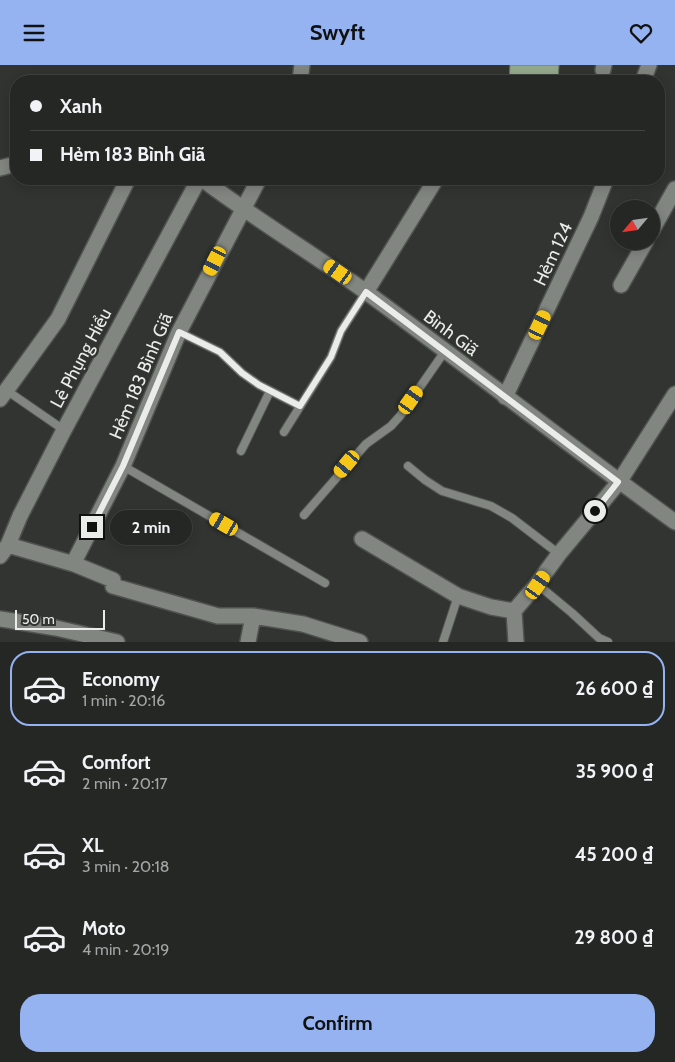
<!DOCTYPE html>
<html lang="en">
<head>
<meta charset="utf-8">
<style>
  body { margin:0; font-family:Cabin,sans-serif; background:#2d2f2c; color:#f1f3f6; height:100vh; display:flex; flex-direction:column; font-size:19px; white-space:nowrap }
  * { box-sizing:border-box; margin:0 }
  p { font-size:16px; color:#a3a5a6 }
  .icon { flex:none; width:28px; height:28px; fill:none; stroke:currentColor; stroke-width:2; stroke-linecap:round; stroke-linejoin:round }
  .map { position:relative; height:577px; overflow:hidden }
  .details { display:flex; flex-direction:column; background:#252724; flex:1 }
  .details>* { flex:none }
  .hud { position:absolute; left:10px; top:10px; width:655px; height:110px; border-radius:20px; box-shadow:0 2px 12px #0003,0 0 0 1px #424441; display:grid; align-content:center; height:110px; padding:0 20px; background:#252724 }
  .needle { width:32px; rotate:241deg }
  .buttons { position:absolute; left:610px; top:135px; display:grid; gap:10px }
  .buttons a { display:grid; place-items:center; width:50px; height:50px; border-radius:50%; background:#252724; box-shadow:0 2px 12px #0003,0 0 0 1px #424441; font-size:25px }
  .scale { position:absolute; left:15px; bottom:12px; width:90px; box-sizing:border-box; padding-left:5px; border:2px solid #eaece9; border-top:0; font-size:14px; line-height:18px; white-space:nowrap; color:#eaece9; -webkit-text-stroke:4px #313430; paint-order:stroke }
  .end { position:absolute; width:22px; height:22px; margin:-11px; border:6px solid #eaece9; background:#111; box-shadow:0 0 0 2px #111 }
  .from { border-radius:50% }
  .bubble { position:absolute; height:35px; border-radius:18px; background:#252724; box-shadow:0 2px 12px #0003,0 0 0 1px #424441; font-size:16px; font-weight:700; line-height:35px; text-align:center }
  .car { position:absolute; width:15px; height:30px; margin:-15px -8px; border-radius:6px; box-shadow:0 0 4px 1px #0007; background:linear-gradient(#f5c518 24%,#345 0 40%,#f5c518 0 76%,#345 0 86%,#f5c518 0) }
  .hud b { display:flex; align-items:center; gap:18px; height:48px; font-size:19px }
  .hud b+b { border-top:1px solid #424441 }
  .hud i { width:12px; height:12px; background:#f1f3f6 }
  ul { padding:9px 0 0; list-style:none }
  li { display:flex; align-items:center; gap:15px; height:75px; margin:0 10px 8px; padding:0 10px; border:2px solid transparent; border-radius:20px }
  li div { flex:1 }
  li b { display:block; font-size:19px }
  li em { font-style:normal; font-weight:700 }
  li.selected { border-color:#95b2f1 }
  li>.icon { width:45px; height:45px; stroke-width:1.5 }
  .primary-button { display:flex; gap:10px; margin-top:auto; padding:10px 20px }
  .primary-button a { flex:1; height:58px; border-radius:20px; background:#95b2f1; color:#111; font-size:20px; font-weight:700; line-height:58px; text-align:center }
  header { display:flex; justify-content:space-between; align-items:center; height:65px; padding:0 20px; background:#95b2f1; color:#111; font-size:22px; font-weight:700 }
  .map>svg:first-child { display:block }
  .building { fill:#95aa8d; stroke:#687763 }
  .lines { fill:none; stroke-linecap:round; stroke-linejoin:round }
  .service-casing { stroke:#4f524e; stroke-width:10 }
  .minor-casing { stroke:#4f524e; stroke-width:18 }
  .tertiary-casing { stroke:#4f524e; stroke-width:18 }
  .service { stroke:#818680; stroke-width:8 }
  .minor { stroke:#818680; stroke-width:15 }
  .tertiary { stroke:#818680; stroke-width:15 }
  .route { stroke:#eaece9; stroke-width:6 }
  .labels { text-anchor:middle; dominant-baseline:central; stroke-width:5; stroke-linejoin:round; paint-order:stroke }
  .street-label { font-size:18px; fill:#eaece9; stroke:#313430 }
</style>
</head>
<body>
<header><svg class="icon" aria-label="menu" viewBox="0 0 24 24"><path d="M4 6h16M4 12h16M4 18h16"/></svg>Swyft<svg class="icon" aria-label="heart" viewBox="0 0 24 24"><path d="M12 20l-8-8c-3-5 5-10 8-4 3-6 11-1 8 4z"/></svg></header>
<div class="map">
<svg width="675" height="577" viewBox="0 0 675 577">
  <rect width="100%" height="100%" fill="#313430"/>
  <path class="building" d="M510 0H559L558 16H509Z"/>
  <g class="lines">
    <g class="service-casing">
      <path id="service" d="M179 267 220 287 242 308 259 320 300 341
        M6 325 64 365
        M284 367 331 292 341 266 366 227
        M241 386 270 326
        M123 401 325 518
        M408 401 425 415 442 426 491 441 512 453 559 489
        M304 450 366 379 391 361 400 351 445 286
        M537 519 572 548 599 573 608 577
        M443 577 458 531"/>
    </g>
    <g class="minor-casing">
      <path id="minor" d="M603 5 604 0
        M300 16 302 0
        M643 16 649 0
        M651 167 675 124
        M621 220 646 176
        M366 227 436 114
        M505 332 591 152 606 114
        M0 334 58 254 128 114
        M362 474 458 531 491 542 514 546
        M8 480 74 499 113 515V521L218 551H253L303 559 360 577
        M0 491 8 480 20 451 64 365 199 114
        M76 493 123 401 179 267 259 114
        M0 554 56 563 117 577
        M248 577 253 551
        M516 577 514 546 537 519 559 489 619 417 675 329"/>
    </g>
    <g class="tertiary-casing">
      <path id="tertiary" d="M0 103 16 99
        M202 114C255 154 312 188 366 227 470 303 571 382 675 457"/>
    </g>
    <use href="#service" class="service"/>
    <use href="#minor" class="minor"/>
    <use href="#tertiary" class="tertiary"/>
  </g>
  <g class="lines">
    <path class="route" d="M92 462 123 401 179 267 220 287 242 308 259 320 300 341 331 292 341 266 366 227 618 417 595 446"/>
  </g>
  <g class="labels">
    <g class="street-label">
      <text transform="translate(553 189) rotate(-65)">Hẻm 124</text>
      <text transform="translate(451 268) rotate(37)">Bình Giã</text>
      <text transform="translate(81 293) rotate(-62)">Lê Phụng Hiểu</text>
      <text transform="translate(141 311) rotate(-67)">Hẻm 183 Bình Giã</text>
    </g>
  </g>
</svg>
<div class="buttons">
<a><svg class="needle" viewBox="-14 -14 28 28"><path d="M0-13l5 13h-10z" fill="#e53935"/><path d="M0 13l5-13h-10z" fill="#a3a5a6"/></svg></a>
</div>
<div class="scale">50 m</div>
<i class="end from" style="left:595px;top:446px"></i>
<i class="end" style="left:92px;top:462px"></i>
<div class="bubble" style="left:110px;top:445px;width:82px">2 min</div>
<i class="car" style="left:215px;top:196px;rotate:207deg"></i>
<i class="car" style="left:338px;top:207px;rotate:305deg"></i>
<i class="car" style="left:540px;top:260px;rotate:25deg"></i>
<i class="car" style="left:411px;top:335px;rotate:35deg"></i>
<i class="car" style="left:347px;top:399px;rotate:220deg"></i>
<i class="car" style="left:224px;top:459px;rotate:300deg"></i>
<i class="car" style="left:538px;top:520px;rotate:35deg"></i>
<div class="hud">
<b><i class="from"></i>Xanh</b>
<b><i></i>Hẻm 183 Bình Giã</b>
</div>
</div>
<section class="details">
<ul>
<li class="selected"><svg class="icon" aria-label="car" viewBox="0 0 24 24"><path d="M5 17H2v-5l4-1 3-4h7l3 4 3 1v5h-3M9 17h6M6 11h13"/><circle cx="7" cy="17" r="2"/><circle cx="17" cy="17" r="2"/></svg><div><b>Economy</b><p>1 min · 20:16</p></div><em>26 600 ₫</em></li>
<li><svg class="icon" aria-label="car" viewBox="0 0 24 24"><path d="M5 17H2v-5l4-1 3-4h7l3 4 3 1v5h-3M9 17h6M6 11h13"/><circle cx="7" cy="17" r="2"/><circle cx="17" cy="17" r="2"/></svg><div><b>Comfort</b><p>2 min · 20:17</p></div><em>35 900 ₫</em></li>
<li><svg class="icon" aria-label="car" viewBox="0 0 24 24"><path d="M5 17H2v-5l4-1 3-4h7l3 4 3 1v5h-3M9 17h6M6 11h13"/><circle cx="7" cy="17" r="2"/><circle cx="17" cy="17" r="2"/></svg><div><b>XL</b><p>3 min · 20:18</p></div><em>45 200 ₫</em></li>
<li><svg class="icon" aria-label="car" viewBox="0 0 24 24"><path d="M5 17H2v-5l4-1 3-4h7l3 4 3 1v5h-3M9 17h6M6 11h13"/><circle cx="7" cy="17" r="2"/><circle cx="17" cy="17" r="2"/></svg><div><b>Moto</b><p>4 min · 20:19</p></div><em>29 800 ₫</em></li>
</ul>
<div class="primary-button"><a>Confirm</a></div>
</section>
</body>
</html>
